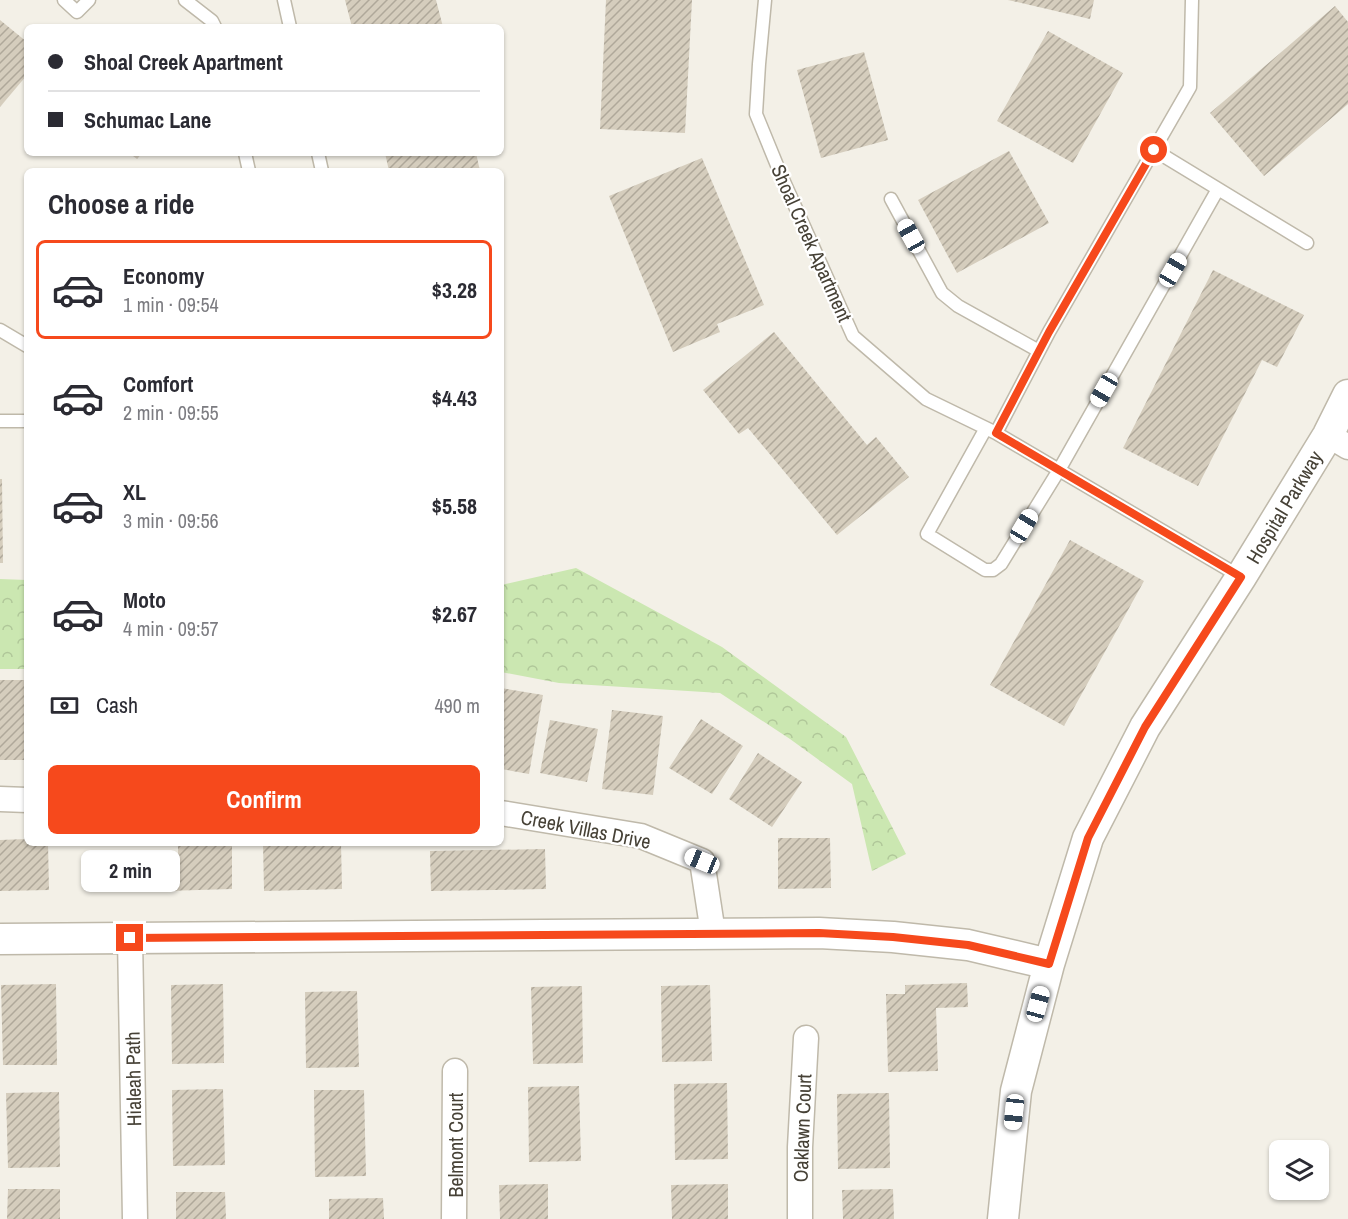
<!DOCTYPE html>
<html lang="en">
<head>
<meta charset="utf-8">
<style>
  body { margin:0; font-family:"Archivo Narrow",sans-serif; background:#f2f2f3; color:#2b2b33; height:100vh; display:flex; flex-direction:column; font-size:22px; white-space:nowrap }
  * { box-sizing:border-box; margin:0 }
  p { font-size:20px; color:#7c7c81 }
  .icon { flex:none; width:33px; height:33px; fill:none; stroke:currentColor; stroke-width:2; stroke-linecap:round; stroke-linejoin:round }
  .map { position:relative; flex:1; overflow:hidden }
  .panel { position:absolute; left:24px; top:168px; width:480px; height:678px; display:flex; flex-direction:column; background:#fff; border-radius:9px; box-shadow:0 2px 4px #0004 }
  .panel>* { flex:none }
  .guide { position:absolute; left:24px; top:24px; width:480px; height:132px; border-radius:9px; box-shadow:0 2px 4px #0004; display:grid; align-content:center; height:132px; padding:0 24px; background:#fff }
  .fabs { position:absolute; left:1269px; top:1140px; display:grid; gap:12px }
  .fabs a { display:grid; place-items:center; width:60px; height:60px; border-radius:9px; background:#fff; box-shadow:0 2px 4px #0004; font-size:30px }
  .end { position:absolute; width:27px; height:27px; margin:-14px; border:8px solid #f6491c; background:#fff; box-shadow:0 0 0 3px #fff }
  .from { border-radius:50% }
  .bubble { position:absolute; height:42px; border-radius:9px; background:#fff; box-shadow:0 2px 4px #0004; font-size:20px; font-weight:800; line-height:42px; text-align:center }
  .car { position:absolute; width:18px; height:36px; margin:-18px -9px; border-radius:8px; box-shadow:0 0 4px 2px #0007; background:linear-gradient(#fff 24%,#345 0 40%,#fff 0 76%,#345 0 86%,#fff 0) }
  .guide b { display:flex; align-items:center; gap:21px; height:57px; font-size:22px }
  .guide b+b { border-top:2px solid #e1e1e2 }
  .guide i { width:15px; height:15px; background:#2b2b33 }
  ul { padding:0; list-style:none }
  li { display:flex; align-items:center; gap:18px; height:99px; margin:0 12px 9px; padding:0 12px; border:3px solid transparent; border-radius:9px }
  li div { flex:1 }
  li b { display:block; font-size:22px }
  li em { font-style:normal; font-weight:800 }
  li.on { border-color:#f6491c }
  li>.icon { width:54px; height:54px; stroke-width:1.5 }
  h2 { padding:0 24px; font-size:27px; line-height:72px }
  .pay { display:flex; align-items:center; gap:15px; height:66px; padding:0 24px; font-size:22px }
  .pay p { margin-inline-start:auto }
  .cta { display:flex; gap:12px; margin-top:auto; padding:12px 24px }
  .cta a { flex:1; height:69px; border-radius:9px; background:#f6491c; color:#fff; font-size:24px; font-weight:800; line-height:69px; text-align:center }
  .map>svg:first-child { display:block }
  .forest { fill:url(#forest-crowns) }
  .building { fill:url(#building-hatch) }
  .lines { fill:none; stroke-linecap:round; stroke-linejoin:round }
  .service-casing { stroke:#bfb9aa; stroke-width:15 }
  .minor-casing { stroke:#bfb9aa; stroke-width:27 }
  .tertiary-casing { stroke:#bfb9aa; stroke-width:33 }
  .service { stroke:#fff; stroke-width:12 }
  .minor { stroke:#fff; stroke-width:24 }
  .tertiary { stroke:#fff; stroke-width:30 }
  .route { stroke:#f6491c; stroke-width:8 }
  .labels { text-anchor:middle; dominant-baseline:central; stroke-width:4.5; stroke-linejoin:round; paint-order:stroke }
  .street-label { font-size:20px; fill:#464136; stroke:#fff }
</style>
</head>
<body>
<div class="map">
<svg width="1348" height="1219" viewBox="0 0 1348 1219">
  <defs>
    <pattern id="forest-crowns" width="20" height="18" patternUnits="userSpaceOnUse" patternTransform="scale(1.5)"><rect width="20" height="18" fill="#cbe7b1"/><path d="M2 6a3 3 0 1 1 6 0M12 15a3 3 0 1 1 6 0" fill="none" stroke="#b0c799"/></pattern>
    <pattern id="building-hatch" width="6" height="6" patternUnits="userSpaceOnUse" patternTransform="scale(1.5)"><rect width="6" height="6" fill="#d5cdbd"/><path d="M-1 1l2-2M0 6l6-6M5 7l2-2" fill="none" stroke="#afa89a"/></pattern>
  </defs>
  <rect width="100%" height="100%" fill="#f3f0e7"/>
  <path class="forest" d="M576 568 722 647 846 737 906 854 872 871 852 784 790 739 720 693 559 683 501 672V585Z
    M0 579 27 580V669H0Z"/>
  <path class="building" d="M345 0H436L443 27H352Z
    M606 0H692L685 133 600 129Z
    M1008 0H1094L1090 19Z
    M1335 6 1348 22V104L1264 176 1210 113Z
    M0 20 27 42V75L0 107Z
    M1048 31 1123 73 1073 163 997 121Z
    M864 52 888 140 821 158 797 70Z
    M1009 151 1049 223 957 273 918 200Z
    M129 153H142L137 159Z
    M385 153H476L480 171H389Z
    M702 158 764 305 717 324 720 332 673 352 609 196Z
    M1213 270 1304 315 1277 367 1262 360 1198 486 1123 448Z
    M774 332 867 445 876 437 909 477 837 535 748 428 739 434 703 390Z
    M0 479H2L3 563H0Z
    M1070 540 1144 581 1064 726 990 685Z
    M0 680H27V760H0Z
    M501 688 543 695 529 774 501 769Z
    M612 710 663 716 653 795 602 789Z
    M701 719 743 746 712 794 669 768Z
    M550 720 598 729 587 782 540 773Z
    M758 753 802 782 772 827 729 799Z
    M778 838H830L831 888 778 889Z
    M27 839V843H48L49 890 0 891V840Z
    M178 843H232V889L166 891V860H178Z
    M263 843H341L342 889 264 891Z
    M545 849 546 889 431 891 430 851Z
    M967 983 968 1007 936 1008 938 1071 888 1072 886 994H905V985Z
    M56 984 57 1065H3L1 985Z
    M223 984 224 1063 172 1064 171 985Z
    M710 985 712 1061 662 1062 661 986Z
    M582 986 583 1063 533 1064 531 987Z
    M357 991 359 1067 306 1068 305 992Z
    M727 1083 728 1159 675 1160 674 1084Z
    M579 1086 581 1161 529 1162 528 1087Z
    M223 1089 225 1165 173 1166 172 1090Z
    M314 1090H364L366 1176 315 1177Z
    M59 1092 60 1167 8 1168 6 1093Z
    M889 1093 890 1168 838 1169 837 1094Z
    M548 1184V1219H500L499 1185Z
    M728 1184V1219H672L671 1185Z
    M8 1189H60V1219H7Z
    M893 1189 894 1219H843L842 1190Z
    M176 1192H225L226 1219H176Z
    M383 1198 384 1219H329V1199Z"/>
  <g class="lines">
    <g class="service-casing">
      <path id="service" d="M64 0 77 12 89 0
        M185 0 212 21 215 27
        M284 0 290 27
        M765 0 759 64 756 114 781 175 853 336 926 399 996 433 1049 332 1190 87 1192 0
        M1154 150 1307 243
        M245 153 249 171
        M318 153 322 171
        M891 199 942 293 958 306 1039 351
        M0 330 27 346
        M0 421H27
        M986 428 927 534 985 570H993L1001 564 1059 470 1218 189
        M996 433 1241 577"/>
    </g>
    <g class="minor-casing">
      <path id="minor" d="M1328 435 1348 447
        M0 799 27 800
        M501 813 641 836 702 861 713 933
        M130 938 135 1219
        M454 1219 455 1071
        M800 1219V1147L806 1038"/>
    </g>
    <g class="tertiary-casing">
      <path id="tertiary" d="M0 939 819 933 893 937 968 945 1049 964
        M1003 1219 1016 1091 1049 964 1088 838 1145 727 1241 577 1328 435 1348 395"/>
    </g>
    <use href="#service" class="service"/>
    <use href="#minor" class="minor"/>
    <use href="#tertiary" class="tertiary"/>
  </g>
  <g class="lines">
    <path class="route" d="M130 938 819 933 893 937 968 945 1049 964 1088 838 1145 727 1241 577 996 433 1049 332 1154 150"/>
  </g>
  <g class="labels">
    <g class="street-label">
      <text transform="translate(812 243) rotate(66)">Shoal Creek Apartment</text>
      <text transform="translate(1284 507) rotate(-59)">Hospital Parkway</text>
      <text transform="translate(586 829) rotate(11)">Creek Villas Drive</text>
      <text transform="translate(133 1079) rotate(-91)">Hialeah Path</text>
      <text transform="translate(802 1128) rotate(-88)">Oaklawn Court</text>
      <text transform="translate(455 1145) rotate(-90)">Belmont Court</text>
    </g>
  </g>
</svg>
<div class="fabs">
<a><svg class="icon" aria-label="layers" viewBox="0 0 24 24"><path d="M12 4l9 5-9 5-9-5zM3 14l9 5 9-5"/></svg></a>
</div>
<i class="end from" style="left:1154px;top:150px"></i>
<i class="end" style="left:130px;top:938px"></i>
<div class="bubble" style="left:81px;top:850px;width:99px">2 min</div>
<i class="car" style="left:911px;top:236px;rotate:331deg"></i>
<i class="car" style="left:1173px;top:270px;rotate:30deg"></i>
<i class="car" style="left:1104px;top:390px;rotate:210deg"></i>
<i class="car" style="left:1024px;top:526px;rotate:31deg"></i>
<i class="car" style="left:702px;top:861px;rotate:292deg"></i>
<i class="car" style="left:1038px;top:1004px;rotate:15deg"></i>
<i class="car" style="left:1014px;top:1112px;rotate:186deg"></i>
<div class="guide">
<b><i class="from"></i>Shoal Creek Apartment</b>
<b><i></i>Schumac Lane</b>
</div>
<section class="panel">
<h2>Choose a ride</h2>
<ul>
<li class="on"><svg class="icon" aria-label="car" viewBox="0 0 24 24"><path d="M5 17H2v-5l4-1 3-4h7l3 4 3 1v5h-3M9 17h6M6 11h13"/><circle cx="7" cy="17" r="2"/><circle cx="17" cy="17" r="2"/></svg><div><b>Economy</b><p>1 min · 09:54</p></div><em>$3.28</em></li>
<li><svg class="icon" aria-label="car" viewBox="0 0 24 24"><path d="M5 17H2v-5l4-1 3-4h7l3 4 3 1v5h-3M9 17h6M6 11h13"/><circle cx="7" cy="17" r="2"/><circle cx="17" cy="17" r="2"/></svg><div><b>Comfort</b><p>2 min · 09:55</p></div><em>$4.43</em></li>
<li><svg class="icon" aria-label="car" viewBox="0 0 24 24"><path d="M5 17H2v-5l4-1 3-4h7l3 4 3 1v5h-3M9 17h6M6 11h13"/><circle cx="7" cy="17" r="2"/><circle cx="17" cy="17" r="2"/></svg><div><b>XL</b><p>3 min · 09:56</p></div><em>$5.58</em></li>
<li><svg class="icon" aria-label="car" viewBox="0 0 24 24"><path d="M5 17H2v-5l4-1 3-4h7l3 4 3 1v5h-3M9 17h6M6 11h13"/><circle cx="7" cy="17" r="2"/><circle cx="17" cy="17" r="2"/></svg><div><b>Moto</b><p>4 min · 09:57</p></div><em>$2.67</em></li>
</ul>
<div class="pay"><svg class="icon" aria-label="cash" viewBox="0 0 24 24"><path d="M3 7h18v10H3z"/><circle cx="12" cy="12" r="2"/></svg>Cash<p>490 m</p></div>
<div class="cta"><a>Confirm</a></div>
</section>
</div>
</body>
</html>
